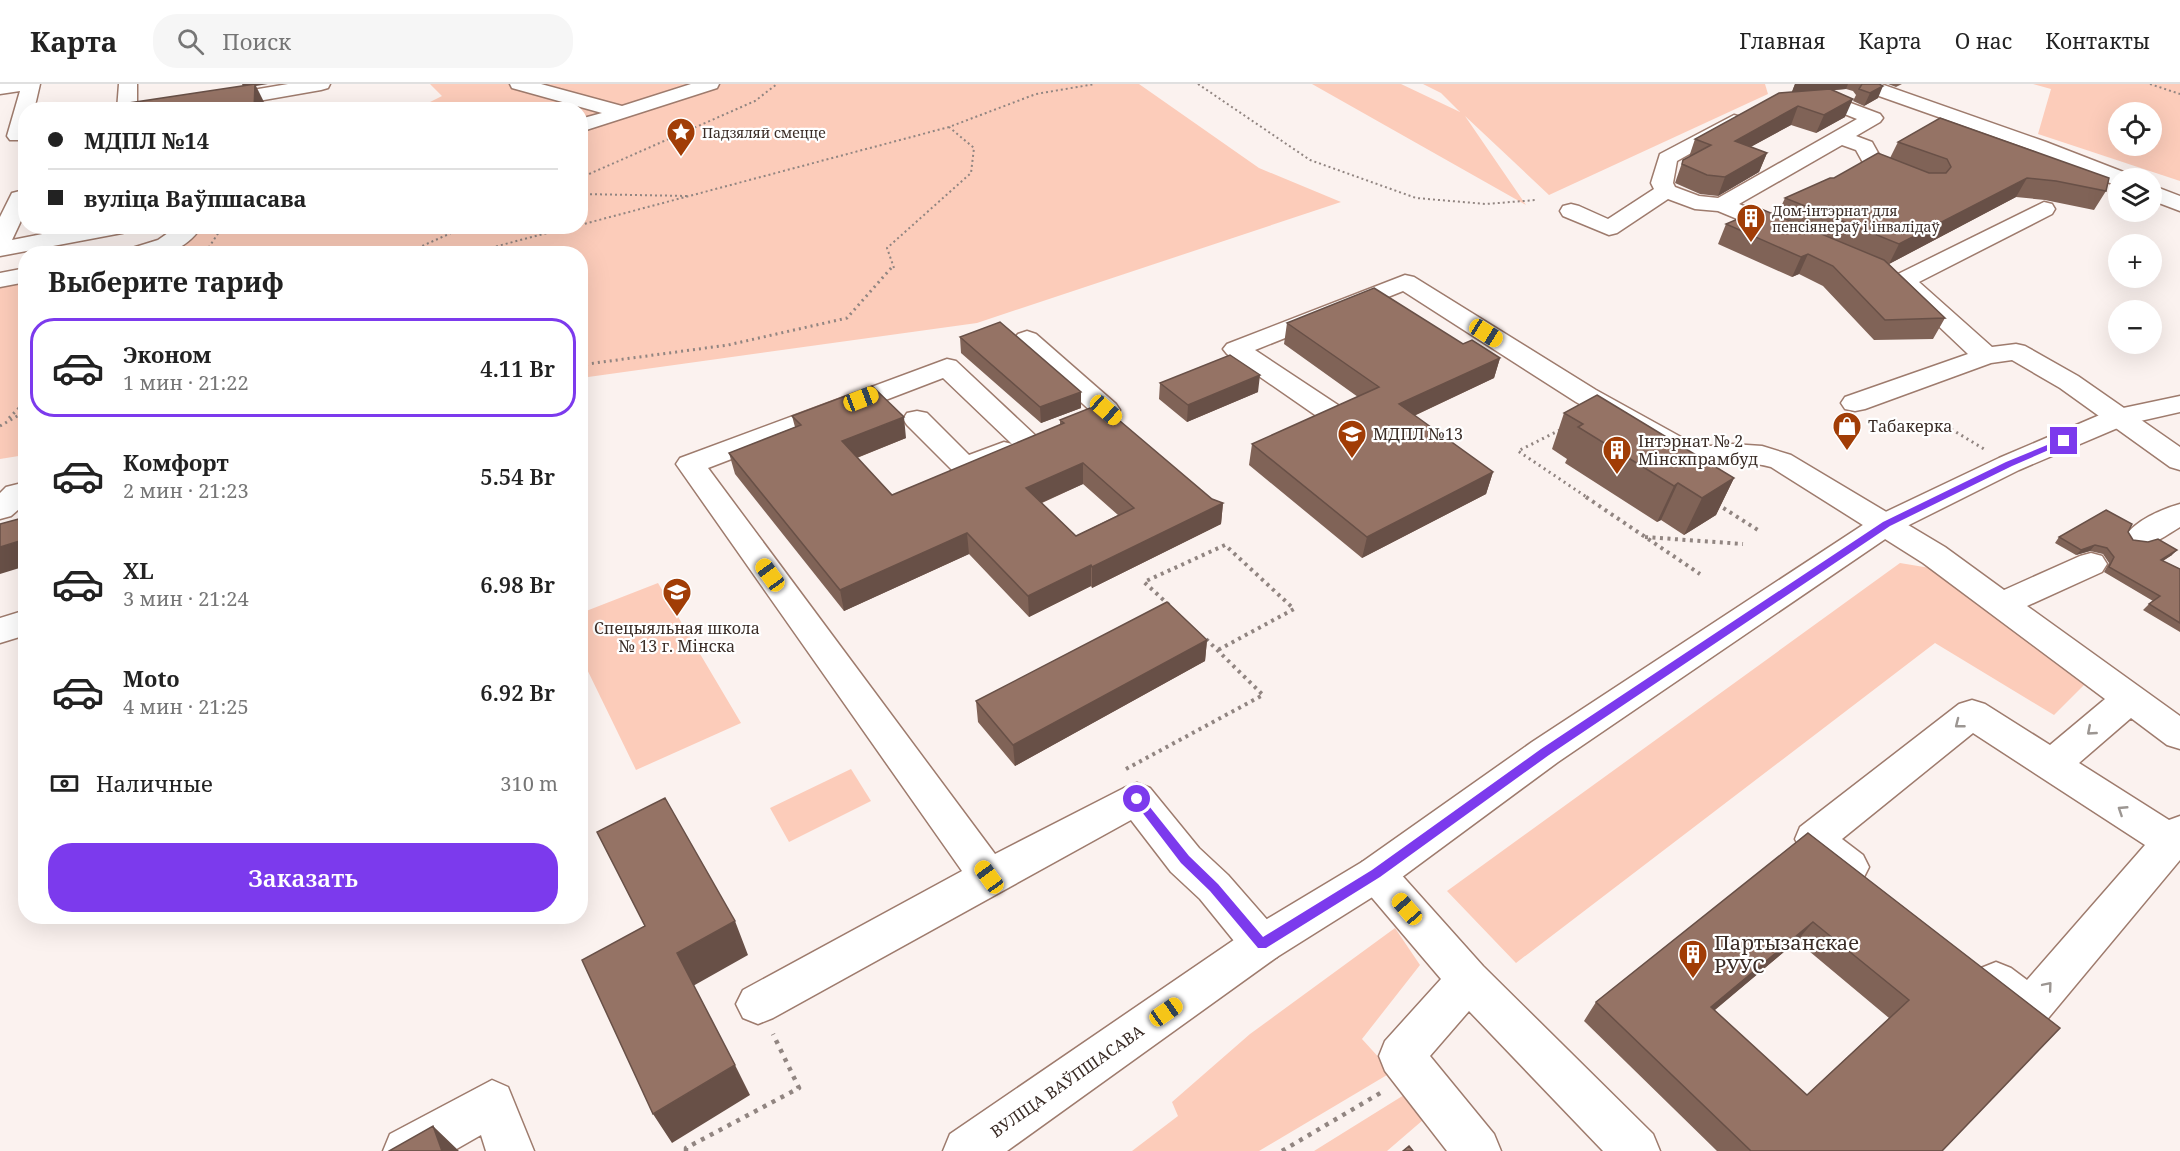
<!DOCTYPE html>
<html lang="ru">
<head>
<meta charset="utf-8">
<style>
  body { margin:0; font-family:"Noto Serif",serif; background:#f6f6f6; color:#222; height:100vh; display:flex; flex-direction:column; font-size:22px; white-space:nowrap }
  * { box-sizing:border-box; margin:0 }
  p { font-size:20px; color:#767676 }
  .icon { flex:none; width:33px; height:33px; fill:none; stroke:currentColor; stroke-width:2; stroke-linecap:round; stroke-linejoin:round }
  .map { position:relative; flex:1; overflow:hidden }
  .details { position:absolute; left:18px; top:162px; width:570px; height:678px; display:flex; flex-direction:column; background:#fff; border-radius:24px; box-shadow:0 6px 24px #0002 }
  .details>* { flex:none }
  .guide { position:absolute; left:18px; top:18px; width:570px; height:132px; border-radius:24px; box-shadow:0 6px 24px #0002; display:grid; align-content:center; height:132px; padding:0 30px; background:#fff }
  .fabs { position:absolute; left:2108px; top:18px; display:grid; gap:12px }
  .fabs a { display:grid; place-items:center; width:54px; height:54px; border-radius:50%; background:#fff; box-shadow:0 6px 24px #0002; font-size:30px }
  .end { position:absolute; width:27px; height:27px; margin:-14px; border:8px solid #7c3aed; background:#fff; box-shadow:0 0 0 3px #fff }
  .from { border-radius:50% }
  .car { position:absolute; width:18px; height:36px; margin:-18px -9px; border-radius:8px; box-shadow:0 0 4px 2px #0007; background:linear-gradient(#f5c518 24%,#345 0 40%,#f5c518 0 76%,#345 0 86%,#f5c518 0) }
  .guide b { display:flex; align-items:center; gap:21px; height:57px; font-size:22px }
  .guide b+b { border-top:2px solid #e0e0e0 }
  .guide i { width:15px; height:15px; background:#222 }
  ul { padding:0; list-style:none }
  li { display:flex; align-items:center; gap:18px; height:99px; margin:0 12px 9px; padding:0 18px; border:3px solid transparent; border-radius:24px }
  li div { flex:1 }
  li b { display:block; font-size:22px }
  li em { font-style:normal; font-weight:600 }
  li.active { border-color:#7c3aed }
  li>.icon { width:54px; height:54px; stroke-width:1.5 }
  h2 { padding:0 30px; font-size:27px; line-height:72px }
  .pay { display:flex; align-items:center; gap:15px; height:66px; padding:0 30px; font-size:22px }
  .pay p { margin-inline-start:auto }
  .action { display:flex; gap:12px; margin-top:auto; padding:12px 30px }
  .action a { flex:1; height:69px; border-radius:24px; background:#7c3aed; color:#fff; font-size:24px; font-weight:600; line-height:69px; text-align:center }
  header { display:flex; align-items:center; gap:36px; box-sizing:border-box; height:84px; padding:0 30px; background:#fff; border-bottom:2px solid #e0e0e0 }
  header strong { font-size:28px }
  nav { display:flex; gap:33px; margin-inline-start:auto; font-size:21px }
  .search { width:420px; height:54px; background:#f6f6f6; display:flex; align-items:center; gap:15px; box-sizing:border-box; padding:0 21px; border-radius:24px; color:#767676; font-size:22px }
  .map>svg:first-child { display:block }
  .green { fill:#fcccba; fill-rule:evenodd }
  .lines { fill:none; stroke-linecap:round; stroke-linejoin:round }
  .minor-casing { stroke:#9e7b6d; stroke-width:3 }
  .major-casing { stroke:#9e7b6d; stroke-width:3 }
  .path-far3 { stroke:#918581; stroke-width:2; stroke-dasharray:2 3; stroke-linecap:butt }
  .path-far2 { stroke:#918581; stroke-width:3; stroke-dasharray:2 4; stroke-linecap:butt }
  .path-far1 { stroke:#918581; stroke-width:4; stroke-dasharray:3 4.5; stroke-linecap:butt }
  .path { stroke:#918581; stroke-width:4.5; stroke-dasharray:4 6; stroke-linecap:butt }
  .minor { fill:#fff; fill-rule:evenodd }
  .major { fill:#fff; fill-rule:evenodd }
  .wall { fill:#806357; fill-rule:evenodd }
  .shaded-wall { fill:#685047 }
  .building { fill:#957365; stroke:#685047; stroke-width:1.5; fill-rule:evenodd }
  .oneway { stroke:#9c9692 }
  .route { fill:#7c3aed }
  .labels { text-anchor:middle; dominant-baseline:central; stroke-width:4.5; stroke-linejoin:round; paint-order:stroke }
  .far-poi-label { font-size:14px; fill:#3a2c26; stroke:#fff; text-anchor:start }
  .poi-label { font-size:16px; fill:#3a2c26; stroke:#fff; text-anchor:start }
  .street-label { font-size:16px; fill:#3a2c26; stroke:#fff }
  .near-poi-label { font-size:20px; fill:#3a2c26; stroke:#fff; text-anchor:start }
</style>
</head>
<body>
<header>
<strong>Карта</strong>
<div class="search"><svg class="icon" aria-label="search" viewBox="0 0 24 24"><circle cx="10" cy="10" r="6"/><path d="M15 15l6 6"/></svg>Поиск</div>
<nav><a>Главная</a><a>Карта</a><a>О нас</a><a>Контакты</a></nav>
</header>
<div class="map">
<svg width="2180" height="1067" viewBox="0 0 2180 1067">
  <rect width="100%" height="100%" fill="#fbf2ef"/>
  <path class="green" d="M430 0H1139L1259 84 1341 118 977 239 581 294 580 170H156L172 166 198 143 580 142V26L416 25 442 12Z
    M1312 0H1401L1460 28 1441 9 1423 0H1765L1768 10 1549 111 1465 32 1526 121Z
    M2033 0H2180V97L2038 50 2051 5ZM2118 28H2151V62H2118Z
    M25 194V371L0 375V204L8 198Z
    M1900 479 1930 484 2084 601 2054 631 1935 559 1516 879 1447 807Z
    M658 499 741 639 636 686 581 573V529Z
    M851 685 871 717 789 758 770 724Z
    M1395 844 1420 881 1362 955 1392 988 1259 1067H1132L1178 1032 1172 1018 1250 950Z
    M1404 1011 1423 1036 1387 1067H1314Z"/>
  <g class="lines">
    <g class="minor-casing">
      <path id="minor" d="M0 0H40L34 26H26L24 56H10L7 52 20 7 0 10Z
        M119 0H137V26H117Z
        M288 0H330L328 4 321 6 207 26H162L164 22 171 20Z
        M510 0H541L622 22 691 0H719L717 4 580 48V35L602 29 512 4Z
        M1861 0H1881L2046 58 2126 89 2129 94H2118V100L2110 99 2032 66 1862 6Z
        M1824 9 1880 30 1883 34 1880 38 1856 52 1872 58 1882 76 1916 89 1919 94 1916 99C1899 103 1881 91 1866 84L1856 66 1842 61 1739 120 1796 144 1799 149 1796 154 1788 156 1718 127 1695 125 1668 115 1617 149 1609 151 1563 132 1560 127 1563 122 1571 120 1579 122 1608 135 1654 105 1651 99 1660 70 1734 31 1741 33 1744 37 1741 41 1677 77 1673 99 1675 103 1699 112 1718 114 1857 35 1817 19 1814 15 1817 11Z
        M2151 101 2180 112V127L2151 116Z
        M20 107H26V126L12 156 83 142H133L130 147 122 149 0 172V133L12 109Z
        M2044 118 2052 120 2055 125 2052 130 1919 198 1992 263 2016 260 2025 262 2078 292 2180 363V386L2170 383 2060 304 2012 276 1991 279 1865 325 1855 327 1845 325 1841 319 1845 313 1968 270 1891 197 1894 192Z
        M178 142H202C181 173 158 170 126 170L129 165 158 156Z
        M26 184V198L0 203V189Z
        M1405 191 1414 193 1596 306 1699 363 1732 360 1762 362 1791 371 1945 463 2004 506 2080 472 2091 469 2102 472 2107 480 2102 488 2027 522 2180 632V665L2167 661 2131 634 2079 679 2169 736 2180 732V776L2045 938 2030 944C2008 936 1985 920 1975 898L1981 884 1996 878 2011 884 2027 896 2145 761 1973 649 1842 755 1863 771 1869 783 1863 795C1859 796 1853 800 1849 800 1833 800 1801 768 1795 755L1800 743 1959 620 1972 616 1985 620 2050 661 2105 615 1923 479 1771 383C1740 374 1712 386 1684 378L1576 318 1403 207 1255 266 1338 321 1342 327 1338 333 1328 335 1318 333 1227 270 1223 265 1227 260Z
        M1027 247 1036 250 1116 320 1120 326 1116 332 1106 334 1096 332 1018 260 1014 255 1018 250Z
        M947 275 956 277 1036 352 1040 358 1036 364 1026 367 1017 364 1018 367C1012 376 976 392 965 392 961 392 958 390 955 389L907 341 903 335 907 329 917 327 927 329 969 371 1004 358 1012 360 943 294 708 384 995 770 1124 704 1137 699 1150 704 1199 764 1228 791 1277 847 1283 860 1277 873 1262 879 1247 873 1200 815 1171 788 1131 736 773 934 758 940 743 934 736 920 743 906 962 787 676 380 680 374Z
        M26 398V419L11 432 0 435V409L6 403Z
        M2180 420V443C2163 453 2149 466 2129 460L2125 453C2134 437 2162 425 2180 420Z
        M26 526V551L0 559V534Z
        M1376 773 1390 778 1483 882 1653 1050 1660 1067H1603L1469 927 1430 972 1494 1050 1501 1067H1447L1385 987 1379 972 1385 957 1441 895 1362 802 1356 790 1362 778Z
        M492 996 508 1003 534 1067H486L481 1051 453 1067H383L390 1050Z"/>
    </g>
    <g class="major-casing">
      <path id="major" d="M2180 312V328L2127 340 2019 386 1897 447 1558 678 1390 802 1277 873 1007 1067H943L950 1050 1247 847 1362 778 1532 658 1875 433 1999 374 2109 327Z"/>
    </g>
    <path class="path-far3" d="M1198 0 1310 76 1416 114 1486 120 1536 116
      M2150 0 2180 10
      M580 94 755 17 777 0
      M580 110 688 112
      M580 141 949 43 1036 10 1095 0
      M201 170 209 163 223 142
      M404 170 467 142
      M467 170 574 142
      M894 184 887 164 971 89 974 64 949 43"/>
    <path class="path-far2" d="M580 281 728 261 847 234 893 182
      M9 334 26 317
      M0 342 26 327
      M1946 342 1984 365
      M1560 346 1518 367 1588 414"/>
    <path class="path-far1" d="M1586 413 1700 490
      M1717 420 1761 448
      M1645 453 1743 460
      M1169 521 1144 498 1225 461 1294 525 1218 566
      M1126 685 1263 611 1204 553"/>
    <path class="path" d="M686 1067V1064L799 1004 773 950
      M1282 1067 1382 1008"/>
    <use href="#minor" class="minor"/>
    <use href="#major" class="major"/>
  </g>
  <path class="wall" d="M1795 0H1879L1878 14 1864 22 1853 17 1856 11 1853 7 1846 5 1832 6 1845 33 1816 49 1791 41 1750 63 1767 69 1759 88 1718 112 1700 110 1675 99 1683 76 1689 73 1695 55 1792 8Z
    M1888 0H1902L1896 3Z
    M1898 58 2106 107 2094 126 2045 116 2016 113 1889 180 1945 234 1933 255 1874 256 1823 202 1799 190 1792 193 1718 160 1726 140 1777 131 1785 114 1834 94 1890 74Z
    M1287 239 1463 260 1500 274 1494 294 1414 332 1493 388 1486 410 1362 474 1249 381 1252 360 1358 313 1284 260Z
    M960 253 1081 308V324L1041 339 961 269Z
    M1160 299 1258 308 1187 338 1159 315Z
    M1564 329 1734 394 1716 431 1684 451 1661 436 1657 438 1565 379 1567 375 1552 365Z
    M792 332 906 354 857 374 892 411 1060 341V336L1212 415 1223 419 1221 440 1092 504 1091 502 1029 533 969 470 844 527 735 390 729 369 795 343ZM1083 400 1118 431 1076 452 1042 419Z
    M2128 448 2133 456 2172 471 2163 477 2180 485V548L2143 526 2149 520 2153 517 2104 488 2109 479 2103 470 2090 467 2076 471 2055 459 2059 453Z
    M1207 556 1205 577 1015 682 978 638 976 617Z
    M1808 749 2060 944 1942 1067H1717L1584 937 1596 918ZM1797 857 1889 934 1807 1011 1714 926Z"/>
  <path class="shaded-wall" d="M242 0H268L256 2 264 18V26H254Z
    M1795 0H1848L1846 5 1791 10Z
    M1883 2 1878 14 1864 22 1870 9Z
    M1853 15 1845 33 1816 49 1824 31Z
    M1798 22 1791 41 1727 76 1735 57Z
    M1767 69 1759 88 1718 112 1725 93Z
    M2027 94 2016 113 1889 180 1899 160Z
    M1808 170 1799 190 1792 193 1801 173Z
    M1500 274 1494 294 1394 341 1399 320Z
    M1260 291 1258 308 1187 338 1188 321Z
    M1081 308V324L1041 339 1040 323Z
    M904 333 906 354 846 378 842 357Z
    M1083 379V400L1027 425 1026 404Z
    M1493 388 1486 410 1362 474 1367 453Z
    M1734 394 1716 431 1684 451 1702 414Z
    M1678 399 1661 436 1657 438 1674 402Z
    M1223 419 1221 440 1092 504V483Z
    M967 449 969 470 844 527 840 506Z
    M26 455V482L0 490V463Z
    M2095 461 2090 467 2076 471 2081 466Z
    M2177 466 2172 471 2156 481 2161 476Z
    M1091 481V502L1029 533 1028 512Z
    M1207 556 1205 577 1015 682 1013 661Z
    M735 837 748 871 693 902 677 869Z
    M1813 838 1797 857 1696 942 1711 923Z
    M735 981 750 1011 672 1059 653 1030Z
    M433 1042 459 1067H442Z"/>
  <path class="building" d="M255 0 254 26H108L109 22Z
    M1862 0H1879L1883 2 1870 9 1859 5Z
    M1830 5 1853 15 1824 31 1798 22 1735 57 1767 69 1725 93 1707 91 1682 80 1683 76 1711 61 1695 55 1779 9Z
    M1940 34 2109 94 2106 107 2056 97 2027 94 1899 160 1785 114 1830 94H1834L1878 69 1929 89H1946L1951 83 1947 75 1898 58Z
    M1761 125 1884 176 1945 234 1885 236 1833 182 1808 170 1801 173 1726 140Z
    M1374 204 1463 260 1472 256 1500 274 1399 320 1493 388 1367 453 1252 360 1379 303 1287 239Z
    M1000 238 1081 308 1040 323 960 253Z
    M1230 271 1260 291 1188 321 1160 299Z
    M872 302 904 333 842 357 892 411 1064 339 1060 336 1100 320 1212 415 1223 419 1092 483 1091 481 1028 512 967 449 840 506 729 369 801 341 792 332ZM1083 379 1134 424 1076 452 1026 404Z
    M1597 311 1734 394 1702 414 1678 399 1674 402 1578 343 1583 340 1564 329Z
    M2106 426 2132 440 2128 448 2133 456 2148 458 2158 455 2177 466 2161 476 2180 485V539L2149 520 2160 512 2109 483 2114 473 2107 464 2095 461 2081 466 2059 453Z
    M26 433V455L0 463V440Z
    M1167 518 1207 556 1013 661 976 617Z
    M665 714 735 837 677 869 735 981 653 1030 582 876 645 842 597 748Z
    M1808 749 2060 944 1942 1067H1751L1596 918ZM1813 838 1909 916 1807 1011 1711 923Z
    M433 1042 442 1067H389Z
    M1409 1062 1413 1067H1403Z"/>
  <defs><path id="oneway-chevron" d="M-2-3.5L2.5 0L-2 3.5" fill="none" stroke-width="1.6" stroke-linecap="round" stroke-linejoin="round" transform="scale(1.5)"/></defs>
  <g class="oneway">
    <use href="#oneway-chevron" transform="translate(1959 640) rotate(142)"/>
    <use href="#oneway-chevron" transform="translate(2091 647) rotate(139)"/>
    <use href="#oneway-chevron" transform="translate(2122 726) rotate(-147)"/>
    <use href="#oneway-chevron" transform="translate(2048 902) rotate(-50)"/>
  </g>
  <path class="route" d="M2064 354 2068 357 2067 358 2012 382 1890 442 1549 671 1380 793 1266 864H1258L1210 807 1181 779 1132 715 1137 711 1141 712 1189 772 1218 800 1263 853 1372 786 1541 665 1883 438 2006 378Z"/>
  <defs>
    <g id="sight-pin" transform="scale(1.5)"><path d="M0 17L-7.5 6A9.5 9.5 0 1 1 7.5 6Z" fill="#a13d06" stroke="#fff"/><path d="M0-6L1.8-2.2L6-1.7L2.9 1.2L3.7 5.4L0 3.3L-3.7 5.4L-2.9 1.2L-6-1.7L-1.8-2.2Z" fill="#fff"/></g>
    <g id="building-pin" transform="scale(1.5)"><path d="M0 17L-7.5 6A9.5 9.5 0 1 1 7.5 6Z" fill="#a13d06" stroke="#fff"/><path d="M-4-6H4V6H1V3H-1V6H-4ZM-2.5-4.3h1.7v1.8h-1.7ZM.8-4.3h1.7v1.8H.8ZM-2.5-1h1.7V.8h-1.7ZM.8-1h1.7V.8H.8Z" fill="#fff"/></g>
    <g id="shop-pin" transform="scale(1.5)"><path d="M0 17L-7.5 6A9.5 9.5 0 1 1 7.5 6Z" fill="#a13d06" stroke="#fff"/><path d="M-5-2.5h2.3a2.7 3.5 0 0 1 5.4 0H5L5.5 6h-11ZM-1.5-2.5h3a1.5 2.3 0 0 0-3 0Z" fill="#fff"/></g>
    <g id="university-pin" transform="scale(1.5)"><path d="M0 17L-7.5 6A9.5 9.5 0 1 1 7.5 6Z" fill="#a13d06" stroke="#fff"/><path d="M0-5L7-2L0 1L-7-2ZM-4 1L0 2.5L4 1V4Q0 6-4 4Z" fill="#fff"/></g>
    <g id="school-pin" transform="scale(1.5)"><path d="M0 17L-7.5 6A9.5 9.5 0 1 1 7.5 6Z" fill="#a13d06" stroke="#fff"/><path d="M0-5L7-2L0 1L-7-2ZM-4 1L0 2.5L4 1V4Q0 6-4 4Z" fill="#fff"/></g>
  </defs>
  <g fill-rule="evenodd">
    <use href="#sight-pin" x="681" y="48"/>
    <use href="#building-pin" x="1751" y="134"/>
    <use href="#shop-pin" x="1847" y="342"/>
    <use href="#university-pin" x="1352" y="350"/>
    <use href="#building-pin" x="1617" y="366"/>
    <use href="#school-pin" x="677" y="508"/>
    <use href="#building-pin" x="1693" y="870"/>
  </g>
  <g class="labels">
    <g class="far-poi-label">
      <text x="702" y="48">Падзяляй смецце</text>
      <text x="1772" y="126">Дом-інтэрнат для<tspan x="1772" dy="16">пенсіянераў і інвалідаў</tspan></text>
    </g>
    <g class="poi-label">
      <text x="1868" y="342">Табакерка</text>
      <text x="1373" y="350">МДПЛ №13</text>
      <text x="1638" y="357">Інтэрнат № 2<tspan x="1638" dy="18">Мінскпрамбуд</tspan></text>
      <text x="677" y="544" text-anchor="middle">Спецыяльная школа<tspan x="677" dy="18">№ 13 г. Мінска</tspan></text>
    </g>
    <g class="street-label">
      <text transform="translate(1067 997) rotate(-35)">ВУЛІЦА ВАЎПШАСАВА</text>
    </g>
    <g class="near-poi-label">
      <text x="1714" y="858">Партызанскае<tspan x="1714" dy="23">РУУС</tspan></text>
    </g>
  </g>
</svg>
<div class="fabs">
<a><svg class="icon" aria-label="locate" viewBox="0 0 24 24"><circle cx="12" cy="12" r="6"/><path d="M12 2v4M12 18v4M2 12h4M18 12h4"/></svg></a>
<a><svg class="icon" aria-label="layers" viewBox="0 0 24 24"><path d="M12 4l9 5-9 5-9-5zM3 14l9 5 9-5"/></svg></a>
<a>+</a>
<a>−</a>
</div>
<i class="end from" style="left:1137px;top:715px"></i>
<i class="end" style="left:2064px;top:357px"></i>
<i class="car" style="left:1486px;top:249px;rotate:122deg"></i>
<i class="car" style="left:861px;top:315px;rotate:69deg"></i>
<i class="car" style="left:1106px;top:326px;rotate:131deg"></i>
<i class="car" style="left:770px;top:491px;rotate:324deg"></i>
<i class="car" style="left:989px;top:793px;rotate:324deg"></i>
<i class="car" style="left:1407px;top:825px;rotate:319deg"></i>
<i class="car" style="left:1166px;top:928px;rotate:55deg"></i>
<div class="guide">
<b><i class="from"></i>МДПЛ №14</b>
<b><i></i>вуліца Ваўпшасава</b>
</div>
<section class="details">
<h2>Выберите тариф</h2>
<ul>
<li class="active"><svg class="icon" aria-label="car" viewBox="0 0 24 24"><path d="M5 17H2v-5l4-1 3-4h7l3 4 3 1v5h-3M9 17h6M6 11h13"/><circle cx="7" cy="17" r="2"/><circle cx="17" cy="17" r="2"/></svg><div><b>Эконом</b><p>1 мин · 21:22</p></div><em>4.11 Br</em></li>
<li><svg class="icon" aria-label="car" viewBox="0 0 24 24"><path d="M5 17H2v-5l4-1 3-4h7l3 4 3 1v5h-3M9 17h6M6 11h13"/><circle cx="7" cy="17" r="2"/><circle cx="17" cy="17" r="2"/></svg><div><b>Комфорт</b><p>2 мин · 21:23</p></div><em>5.54 Br</em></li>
<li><svg class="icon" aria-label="car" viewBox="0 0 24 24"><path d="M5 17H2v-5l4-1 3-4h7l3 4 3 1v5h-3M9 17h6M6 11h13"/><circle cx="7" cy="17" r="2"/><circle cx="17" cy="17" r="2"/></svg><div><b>XL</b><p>3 мин · 21:24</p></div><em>6.98 Br</em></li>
<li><svg class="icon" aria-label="car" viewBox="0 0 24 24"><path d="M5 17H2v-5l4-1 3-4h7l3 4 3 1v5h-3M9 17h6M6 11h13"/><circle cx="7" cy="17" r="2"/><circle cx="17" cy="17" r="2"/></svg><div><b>Moto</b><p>4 мин · 21:25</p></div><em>6.92 Br</em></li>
</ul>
<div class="pay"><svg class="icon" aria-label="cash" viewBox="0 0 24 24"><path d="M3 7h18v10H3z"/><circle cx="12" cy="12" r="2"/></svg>Наличные<p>310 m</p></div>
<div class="action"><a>Заказать</a></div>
</section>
</div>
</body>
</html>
